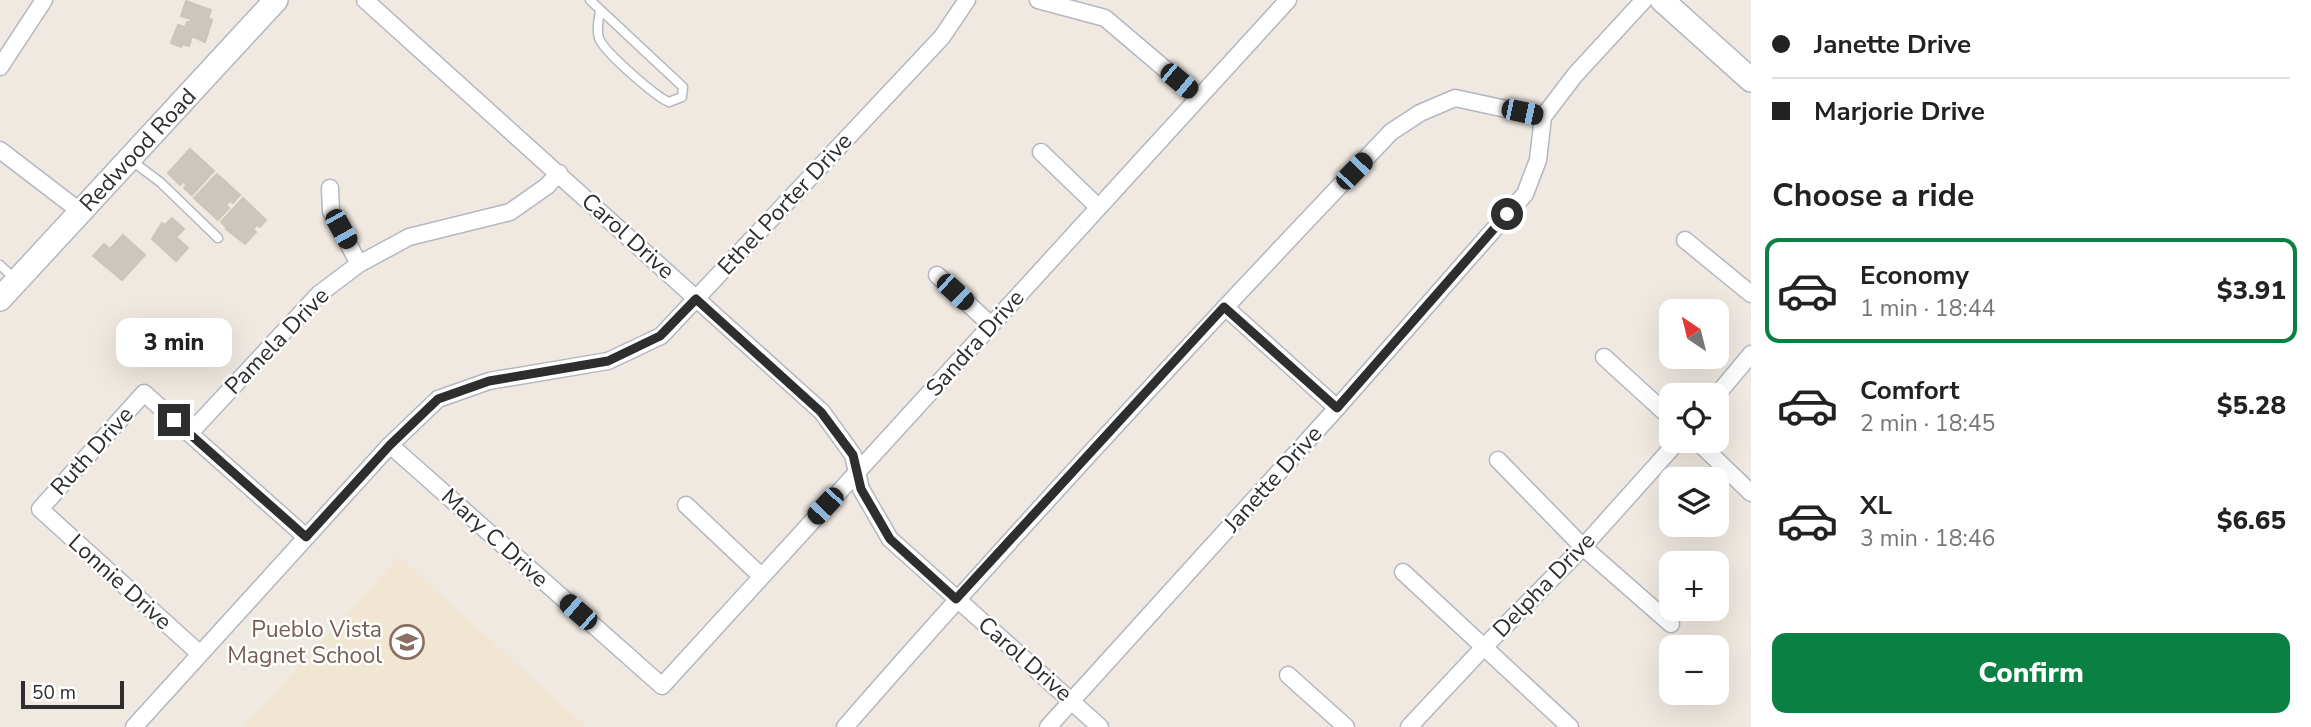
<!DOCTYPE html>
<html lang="en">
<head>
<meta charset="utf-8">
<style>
  body { margin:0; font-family:"Nunito Sans",sans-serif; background:#f2f2f2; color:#222; height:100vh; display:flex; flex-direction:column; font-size:26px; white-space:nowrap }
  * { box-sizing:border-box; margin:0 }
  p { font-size:23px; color:#767676 }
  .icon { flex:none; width:38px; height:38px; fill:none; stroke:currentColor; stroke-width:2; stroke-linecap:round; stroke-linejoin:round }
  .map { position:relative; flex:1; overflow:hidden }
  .details { display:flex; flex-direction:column; background:#fff; width:560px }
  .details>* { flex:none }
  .hud { display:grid; align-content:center; height:154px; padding:0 21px; background:#fff }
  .needle { width:46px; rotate:325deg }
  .controls { position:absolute; left:1659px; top:299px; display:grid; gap:14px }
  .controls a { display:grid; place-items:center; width:70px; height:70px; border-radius:14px; background:#fff; box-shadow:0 7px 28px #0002; font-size:35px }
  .scale { position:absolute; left:21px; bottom:18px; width:103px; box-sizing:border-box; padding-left:7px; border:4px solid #2e2e2e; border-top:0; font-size:19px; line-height:24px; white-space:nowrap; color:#2e2e2e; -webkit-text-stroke:5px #fff; paint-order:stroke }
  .end { position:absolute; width:32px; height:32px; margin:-16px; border:9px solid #2e2e2e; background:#fff; box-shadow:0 0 0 4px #fff }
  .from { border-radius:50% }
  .bubble { position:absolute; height:49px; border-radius:14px; background:#fff; box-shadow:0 7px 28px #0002; font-size:23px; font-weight:800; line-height:49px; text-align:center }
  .car { position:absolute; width:21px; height:42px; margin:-21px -10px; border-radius:9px; box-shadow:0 0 5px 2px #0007; background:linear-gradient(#222 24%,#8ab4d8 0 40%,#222 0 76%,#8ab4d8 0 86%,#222 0) }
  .hud b { display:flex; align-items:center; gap:24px; height:66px; font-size:26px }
  .hud b+b { border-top:2px solid #e0e0e0 }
  .hud i { width:18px; height:18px; background:#222 }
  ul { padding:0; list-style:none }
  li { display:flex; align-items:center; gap:21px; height:105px; margin:0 14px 10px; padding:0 7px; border:4px solid transparent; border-radius:14px }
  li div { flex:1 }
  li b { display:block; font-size:26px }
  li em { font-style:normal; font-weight:800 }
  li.active { border-color:#0b8043 }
  li>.icon { width:63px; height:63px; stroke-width:1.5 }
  h2 { padding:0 21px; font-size:32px; line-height:84px }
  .button { display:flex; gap:14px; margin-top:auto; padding:14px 21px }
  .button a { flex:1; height:80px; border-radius:14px; background:#0b8043; color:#fff; font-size:28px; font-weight:800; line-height:80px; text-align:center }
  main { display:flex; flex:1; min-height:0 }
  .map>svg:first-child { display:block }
  .education { fill:#f0e6d1 }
  .building { fill:#cbc7bf; stroke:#cbc5ba; stroke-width:2 }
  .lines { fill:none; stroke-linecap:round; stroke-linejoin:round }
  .lane-casing { stroke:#b4b7c1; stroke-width:11 }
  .street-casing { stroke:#b4b7c1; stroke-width:19 }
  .secondary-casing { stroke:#b4b7c1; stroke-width:26 }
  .lane { stroke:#fff; stroke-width:8 }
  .street { stroke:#fff; stroke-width:16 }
  .secondary { stroke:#fff; stroke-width:23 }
  .route { stroke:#2e2e2e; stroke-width:9 }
  .labels { text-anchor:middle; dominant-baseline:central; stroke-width:5; stroke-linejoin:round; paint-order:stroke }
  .street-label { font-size:23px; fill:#2e2e2e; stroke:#fff }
  .education-label { font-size:23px; fill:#785e54; stroke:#fff; text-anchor:end }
</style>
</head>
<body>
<main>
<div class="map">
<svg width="1751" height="727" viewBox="0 0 1751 727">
  <rect width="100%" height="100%" fill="#efe9e1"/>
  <path class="education" d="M399 557 586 727H244Z"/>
  <path class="building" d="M186 1 211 10 208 18 212 20 205 42 192 36 189 46 182 44 181 47 171 43 178 25 185 27 187 22 190 23 191 19 181 16Z
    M190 149 214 171 192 195 184 188 187 185 183 182 180 185 168 173Z
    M217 174 240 195 233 203 230 201 226 205 229 208 218 220 194 198Z
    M243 198 266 220 260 227 257 225 253 229 256 232 245 244 226 229 227 228 221 222Z
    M172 218 184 229 176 237 188 248 176 261 152 239 162 223 165 225Z
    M123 235 145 255 122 280 93 256 104 244 110 249Z"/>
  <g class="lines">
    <g class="lane-casing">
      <path id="lane" d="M590 0 683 87 682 97 669 102C656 97 603 51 599 38 596 29 599 19 600 10
        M132 161 160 182 218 238
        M0 265 15 279"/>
    </g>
    <g class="street-casing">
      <path id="street" d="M365 0 822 412 853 455 861 489 890 539 1100 727
        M1038 0 1105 18 1198 97
        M0 67 44 0
        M0 150 81 212
        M1041 152 1098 207
        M330 188 331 211 359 264
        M1685 240 1751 294
        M937 275 991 325
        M1225 307 1337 408
        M1604 357 1671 418
        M1716 396 1751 354
        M190 433 319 294 359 264 409 237 510 212 547 186 559 173
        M1697 441 1751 493
        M390 445 662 686 1288 0
        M1498 460 1583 547 1671 624
        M686 505 760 575
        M1403 572 1570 727
        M200 654 40 509 144 393 306 537
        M1288 675 1346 727
        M134 727 390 445 438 399 489 381 608 361 661 336 942 37 967 0
        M845 727C1022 524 1205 327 1391 132L1420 113 1455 98 1543 117 1575 75 1644 0
        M1048 727 1337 408 1525 194 1538 160 1543 117
        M1409 727 1483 648 1583 547 1678 441"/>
    </g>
    <g class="secondary-casing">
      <path id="secondary" d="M1662 0 1751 80
        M0 299 276 0"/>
    </g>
    <use href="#lane" class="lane"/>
    <use href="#street" class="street"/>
    <use href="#secondary" class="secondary"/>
  </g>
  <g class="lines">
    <path class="route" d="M174 420 306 537 390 445 438 399 489 381 608 361 660 336 696 299 821 412 853 455 861 489 890 539 956 599 1224 307 1337 408 1507 214"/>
  </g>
  <defs>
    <g id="school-ring" transform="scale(1.75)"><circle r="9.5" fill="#fff" stroke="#8d6e63" stroke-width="1.5"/><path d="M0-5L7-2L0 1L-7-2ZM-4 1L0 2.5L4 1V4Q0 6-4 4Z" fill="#8d6e63"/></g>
  </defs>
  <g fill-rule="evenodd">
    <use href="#school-ring" x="407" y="642"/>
  </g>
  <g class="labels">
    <g class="street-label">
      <text transform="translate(138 150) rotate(-47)">Redwood Road</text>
      <text transform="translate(785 204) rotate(-47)">Ethel Porter Drive</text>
      <text transform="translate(628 236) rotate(42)">Carol Drive</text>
      <text transform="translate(277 341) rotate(-46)">Pamela Drive</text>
      <text transform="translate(975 343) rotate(-48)">Sandra Drive</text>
      <text transform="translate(92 451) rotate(-48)">Ruth Drive</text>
      <text transform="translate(1273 479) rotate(-48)">Janette Drive</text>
      <text transform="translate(495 538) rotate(42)">Mary C Drive</text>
      <text transform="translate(120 582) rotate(42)">Lonnie Drive</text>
      <text transform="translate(1544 585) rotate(-46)">Delpha Drive</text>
      <text transform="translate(1025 659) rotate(41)">Carol Drive</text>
    </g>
    <g class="education-label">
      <text x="382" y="629">Pueblo Vista<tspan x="382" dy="26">Magnet School</tspan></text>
    </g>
  </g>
</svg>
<div class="controls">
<a><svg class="needle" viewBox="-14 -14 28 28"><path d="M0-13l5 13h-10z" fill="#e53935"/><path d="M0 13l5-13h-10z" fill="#767676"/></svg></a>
<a><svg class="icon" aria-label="locate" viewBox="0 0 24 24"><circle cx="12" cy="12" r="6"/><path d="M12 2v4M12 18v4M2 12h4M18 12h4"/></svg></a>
<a><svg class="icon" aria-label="layers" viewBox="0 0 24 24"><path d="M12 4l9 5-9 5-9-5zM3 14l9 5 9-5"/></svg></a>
<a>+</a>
<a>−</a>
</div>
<div class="scale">50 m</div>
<i class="end from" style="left:1507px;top:214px"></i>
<i class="end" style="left:174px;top:420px"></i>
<div class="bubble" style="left:116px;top:318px;width:116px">3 min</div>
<i class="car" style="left:1179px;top:81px;rotate:130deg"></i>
<i class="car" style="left:1522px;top:112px;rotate:102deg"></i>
<i class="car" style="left:1354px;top:171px;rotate:44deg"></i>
<i class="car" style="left:341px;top:229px;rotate:151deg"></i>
<i class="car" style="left:955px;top:292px;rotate:133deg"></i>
<i class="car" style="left:825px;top:506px;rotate:223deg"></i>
<i class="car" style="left:578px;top:612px;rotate:311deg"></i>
</div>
<section class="details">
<div class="hud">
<b><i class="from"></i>Janette Drive</b>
<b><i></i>Marjorie Drive</b>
</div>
<h2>Choose a ride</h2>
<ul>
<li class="active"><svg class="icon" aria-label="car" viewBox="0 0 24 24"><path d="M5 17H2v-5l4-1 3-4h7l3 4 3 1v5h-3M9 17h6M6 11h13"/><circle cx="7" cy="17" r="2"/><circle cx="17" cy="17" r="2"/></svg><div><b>Economy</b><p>1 min · 18:44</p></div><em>$3.91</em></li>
<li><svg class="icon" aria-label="car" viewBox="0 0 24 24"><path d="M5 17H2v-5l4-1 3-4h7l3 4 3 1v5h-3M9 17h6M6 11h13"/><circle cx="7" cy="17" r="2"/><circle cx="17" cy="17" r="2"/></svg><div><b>Comfort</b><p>2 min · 18:45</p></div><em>$5.28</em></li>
<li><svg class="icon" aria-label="car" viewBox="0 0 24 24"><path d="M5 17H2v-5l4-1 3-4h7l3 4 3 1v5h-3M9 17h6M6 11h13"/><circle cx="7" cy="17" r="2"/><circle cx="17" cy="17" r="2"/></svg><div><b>XL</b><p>3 min · 18:46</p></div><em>$6.65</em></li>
</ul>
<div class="button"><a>Confirm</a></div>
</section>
</main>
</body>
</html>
